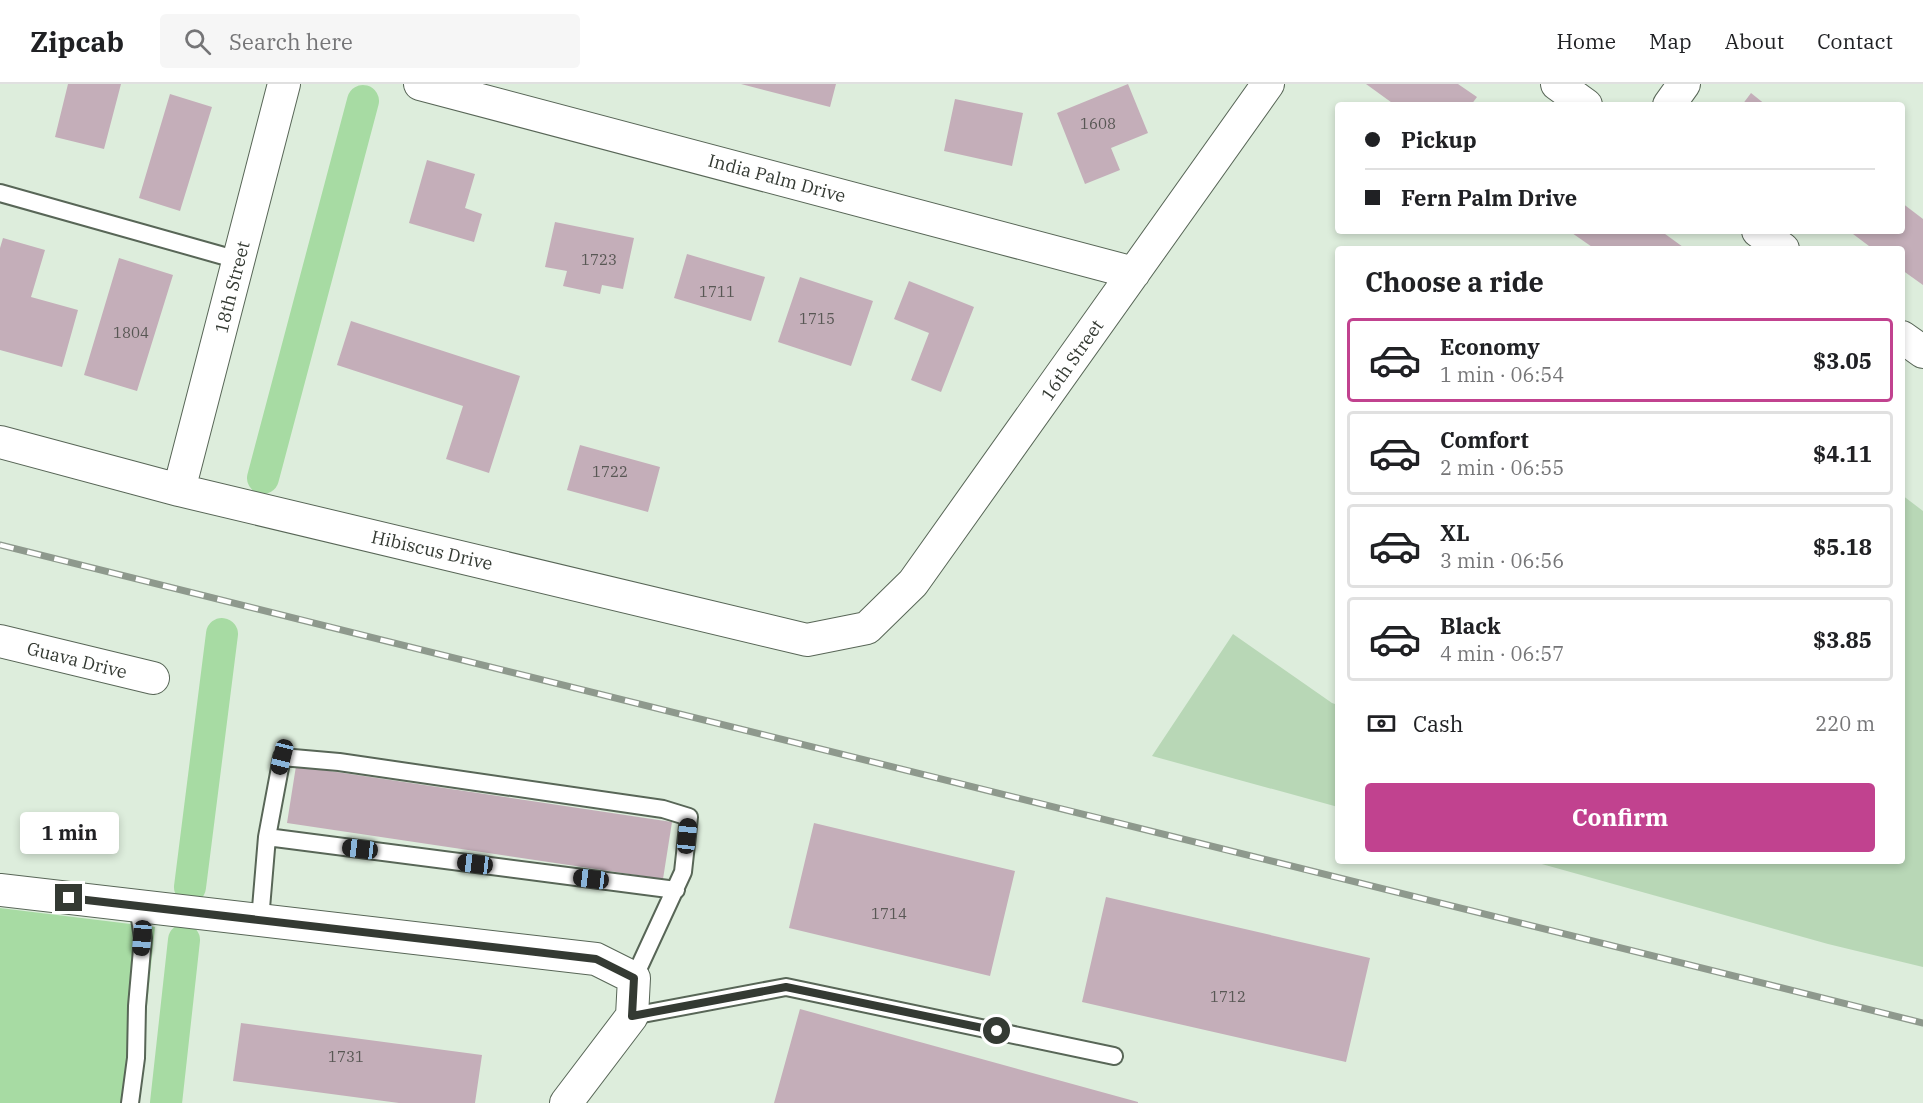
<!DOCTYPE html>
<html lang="en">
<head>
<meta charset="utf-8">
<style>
  body { margin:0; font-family:"IBM Plex Serif",serif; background:#f6f6f6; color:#202124; height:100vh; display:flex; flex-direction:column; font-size:22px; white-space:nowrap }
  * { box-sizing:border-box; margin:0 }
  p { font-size:20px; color:#757577 }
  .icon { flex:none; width:33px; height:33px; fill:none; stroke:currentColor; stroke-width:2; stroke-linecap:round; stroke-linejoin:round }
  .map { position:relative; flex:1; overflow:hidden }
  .details { position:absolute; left:1335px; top:162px; width:570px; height:618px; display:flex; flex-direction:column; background:#fff; border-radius:6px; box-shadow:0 3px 9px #0003 }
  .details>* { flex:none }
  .hud { position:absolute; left:1335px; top:18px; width:570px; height:132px; border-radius:6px; box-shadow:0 3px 9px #0003; display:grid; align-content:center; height:132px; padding:0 30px; background:#fff }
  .end { position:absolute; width:27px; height:27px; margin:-14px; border:8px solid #343a33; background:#fff; box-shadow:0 0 0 3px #fff }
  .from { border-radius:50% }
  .bubble { position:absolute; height:42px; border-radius:6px; background:#fff; box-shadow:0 3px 9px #0003; font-size:20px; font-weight:800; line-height:42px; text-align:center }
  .car { position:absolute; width:18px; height:36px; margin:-18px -9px; border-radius:8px; box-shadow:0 0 4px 2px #0007; background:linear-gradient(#222 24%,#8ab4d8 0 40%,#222 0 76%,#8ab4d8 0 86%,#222 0) }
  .hud b { display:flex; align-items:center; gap:21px; height:57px; font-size:22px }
  .hud b+b { border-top:2px solid #e0e0e0 }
  .hud i { width:15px; height:15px; background:#202124 }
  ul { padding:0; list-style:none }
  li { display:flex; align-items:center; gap:18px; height:84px; margin:0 12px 9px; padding:0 18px; border:3px solid #e0e0e0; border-radius:6px }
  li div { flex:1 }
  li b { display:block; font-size:22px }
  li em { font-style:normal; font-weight:800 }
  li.selected { border-color:#c1428f }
  li>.icon { width:54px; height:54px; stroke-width:1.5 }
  h2 { padding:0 30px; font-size:27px; line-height:72px }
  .pay { display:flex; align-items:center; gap:15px; height:66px; padding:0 30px; font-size:22px }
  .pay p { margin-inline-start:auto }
  .action { display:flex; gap:12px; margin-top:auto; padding:12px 30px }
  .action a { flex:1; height:69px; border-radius:6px; background:#c1428f; color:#fff; font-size:24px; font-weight:800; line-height:69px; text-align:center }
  header { display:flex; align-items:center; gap:36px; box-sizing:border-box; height:84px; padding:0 30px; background:#fff; border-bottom:2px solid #e0e0e0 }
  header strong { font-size:28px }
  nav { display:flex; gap:33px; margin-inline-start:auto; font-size:21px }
  .search { width:420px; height:54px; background:#f6f6f6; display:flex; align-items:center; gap:15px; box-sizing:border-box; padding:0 21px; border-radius:6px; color:#757577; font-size:22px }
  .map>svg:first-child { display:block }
  .green { fill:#b8d7b6 }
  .water { fill:#a7dba3 }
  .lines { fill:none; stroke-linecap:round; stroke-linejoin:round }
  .canal { stroke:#a7dba3; stroke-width:32 }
  .building { fill:#c4aeb9 }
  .lane-casing { stroke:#586657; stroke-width:20 }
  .street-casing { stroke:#586657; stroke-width:34 }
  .lane { stroke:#fff; stroke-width:16 }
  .street { stroke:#fff; stroke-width:32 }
  .rail-casing { stroke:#8e998d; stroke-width:7 }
  .rail { stroke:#fff; stroke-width:4.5; stroke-dasharray:14; stroke-linecap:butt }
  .route { stroke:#343a33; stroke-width:8 }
  .labels { text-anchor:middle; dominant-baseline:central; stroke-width:5; stroke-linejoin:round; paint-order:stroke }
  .number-label { font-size:15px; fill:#585754 }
  .street-label { font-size:18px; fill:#343a33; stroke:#fff }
</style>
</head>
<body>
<header>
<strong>Zipcab</strong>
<div class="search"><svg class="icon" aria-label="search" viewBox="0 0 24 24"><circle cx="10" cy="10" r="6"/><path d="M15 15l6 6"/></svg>Search here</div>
<nav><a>Home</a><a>Map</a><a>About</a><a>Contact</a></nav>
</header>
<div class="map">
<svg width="1923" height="1019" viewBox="0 0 1923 1019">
  <rect width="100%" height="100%" fill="#ddeddc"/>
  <path class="green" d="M1902 411 1923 427V883L1828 860 1531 777H1902Z
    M1233 550 1332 619 1338 621V723L1152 672Z"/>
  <path class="water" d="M0 824 155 843 137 1019H0Z"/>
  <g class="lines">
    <path class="canal" d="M263 394 363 17
      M190 803 222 550
      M166 1019 184 856"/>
  </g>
  <path class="building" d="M68 0H121L104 65 55 53Z
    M741 0H836L830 23Z
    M1128 0 1148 49 1111 64 1120 86 1085 100 1057 29Z
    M1366 0H1458L1477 13 1471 21H1395Z
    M1751 9 1766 21H1742Z
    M170 10 212 23 180 127 139 114Z
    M955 15 1023 29 1012 82 944 67Z
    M427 76 475 90 465 124 482 130 474 158 409 139Z
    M1902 119 1923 135V201L1902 186V165H1873L1849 147H1902Z
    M555 138 634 154 623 205 602 201 600 210 563 202 567 187 545 183Z
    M1573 147H1661L1683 163 1682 165H1595L1572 149Z
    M3 154 45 166 31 213 78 226 62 283 0 266V164Z
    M687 170 765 193 751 237 674 214Z
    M119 174 173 191 137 307 84 291Z
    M800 193 873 217 851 282 778 258Z
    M909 197 974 223 941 308 911 296 929 249 894 235Z
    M351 237 520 292 489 389 446 375 463 322 337 281Z
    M580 361 660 383 648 428 567 406Z
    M296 682 672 738 663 795 287 739Z
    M814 739 1015 787 990 892 789 844Z
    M1106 813 1370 874 1346 978 1082 918Z
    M800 925 1138 1018V1019H774Z
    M241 939 482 971 475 1019H399L233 997Z"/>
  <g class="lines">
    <g class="lane-casing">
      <path id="lane" d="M0 109 238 176
        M267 753 282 673 339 678 663 725 689 733 683 788 634 894
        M260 836 267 753 676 806
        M632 932 786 903 1114 972
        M130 1019 136 974 137 922 143 854 138 822"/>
    </g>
    <g class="street-casing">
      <path id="street" d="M420 0 1134 189
        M1557 0 1586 21
        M1669 21 1684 0
        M1758 147 1783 165
        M1902 253 1923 268
        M0 358 179 406 807 556 867 544 913 499 1268 0
        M179 406 284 0
        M0 557 153 594
        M0 806 596 875 634 894 632 932 566 1019"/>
    </g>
    <use href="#lane" class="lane"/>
    <use href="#street" class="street"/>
    <g class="rail-casing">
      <path id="rail" d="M0 461 1923 939"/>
    </g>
    <use href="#rail" class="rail"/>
  </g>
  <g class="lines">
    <path class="route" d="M69 814 596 875 634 894 632 932 786 903 997 947"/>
  </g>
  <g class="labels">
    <g class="number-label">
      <text x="1098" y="39">1608</text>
      <text x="599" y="175">1723</text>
      <text x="717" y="207">1711</text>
      <text x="817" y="234">1715</text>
      <text x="131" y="248">1804</text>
      <text x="610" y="387">1722</text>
      <text x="889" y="829">1714</text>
      <text x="1228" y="912">1712</text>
      <text x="346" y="972">1731</text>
    </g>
    <g class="street-label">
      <text transform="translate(777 94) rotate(15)">India Palm Drive</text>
      <text transform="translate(232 203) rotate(-76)">18th Street</text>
      <text transform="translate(1072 276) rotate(-55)">16th Street</text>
      <text transform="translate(432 466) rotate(13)">Hibiscus Drive</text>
      <text transform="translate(77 576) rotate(14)">Guava Drive</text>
    </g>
  </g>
</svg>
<i class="end from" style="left:997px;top:947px"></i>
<i class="end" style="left:69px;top:814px"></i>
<div class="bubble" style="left:20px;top:728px;width:99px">1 min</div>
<i class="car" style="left:282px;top:673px;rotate:194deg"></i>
<i class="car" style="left:687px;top:752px;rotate:6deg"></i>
<i class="car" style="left:360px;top:765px;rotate:277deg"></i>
<i class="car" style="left:475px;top:780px;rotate:277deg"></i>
<i class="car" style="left:591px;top:795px;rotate:277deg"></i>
<i class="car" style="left:142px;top:854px;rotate:185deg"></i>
<div class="hud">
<b><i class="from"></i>Pickup</b>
<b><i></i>Fern Palm Drive</b>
</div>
<section class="details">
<h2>Choose a ride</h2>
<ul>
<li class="selected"><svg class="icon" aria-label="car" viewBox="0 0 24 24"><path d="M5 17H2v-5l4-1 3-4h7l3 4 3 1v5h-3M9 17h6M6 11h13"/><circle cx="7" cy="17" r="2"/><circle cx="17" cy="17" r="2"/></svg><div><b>Economy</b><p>1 min · 06:54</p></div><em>$3.05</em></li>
<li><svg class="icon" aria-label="car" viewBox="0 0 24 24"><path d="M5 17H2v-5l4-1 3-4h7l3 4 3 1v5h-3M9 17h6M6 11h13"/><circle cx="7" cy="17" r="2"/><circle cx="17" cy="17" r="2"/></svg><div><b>Comfort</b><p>2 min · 06:55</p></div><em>$4.11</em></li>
<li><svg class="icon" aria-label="car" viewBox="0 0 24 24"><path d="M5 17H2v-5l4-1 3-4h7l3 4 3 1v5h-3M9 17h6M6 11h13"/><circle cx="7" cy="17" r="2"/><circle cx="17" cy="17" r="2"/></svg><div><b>XL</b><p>3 min · 06:56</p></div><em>$5.18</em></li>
<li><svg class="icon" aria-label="car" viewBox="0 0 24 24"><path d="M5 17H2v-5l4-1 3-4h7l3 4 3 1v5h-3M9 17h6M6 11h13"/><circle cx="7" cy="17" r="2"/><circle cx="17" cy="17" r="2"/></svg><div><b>Black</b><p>4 min · 06:57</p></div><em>$3.85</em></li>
</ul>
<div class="pay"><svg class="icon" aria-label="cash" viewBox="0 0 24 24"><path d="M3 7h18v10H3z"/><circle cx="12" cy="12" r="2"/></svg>Cash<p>220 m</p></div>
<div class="action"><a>Confirm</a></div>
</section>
</div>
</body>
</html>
